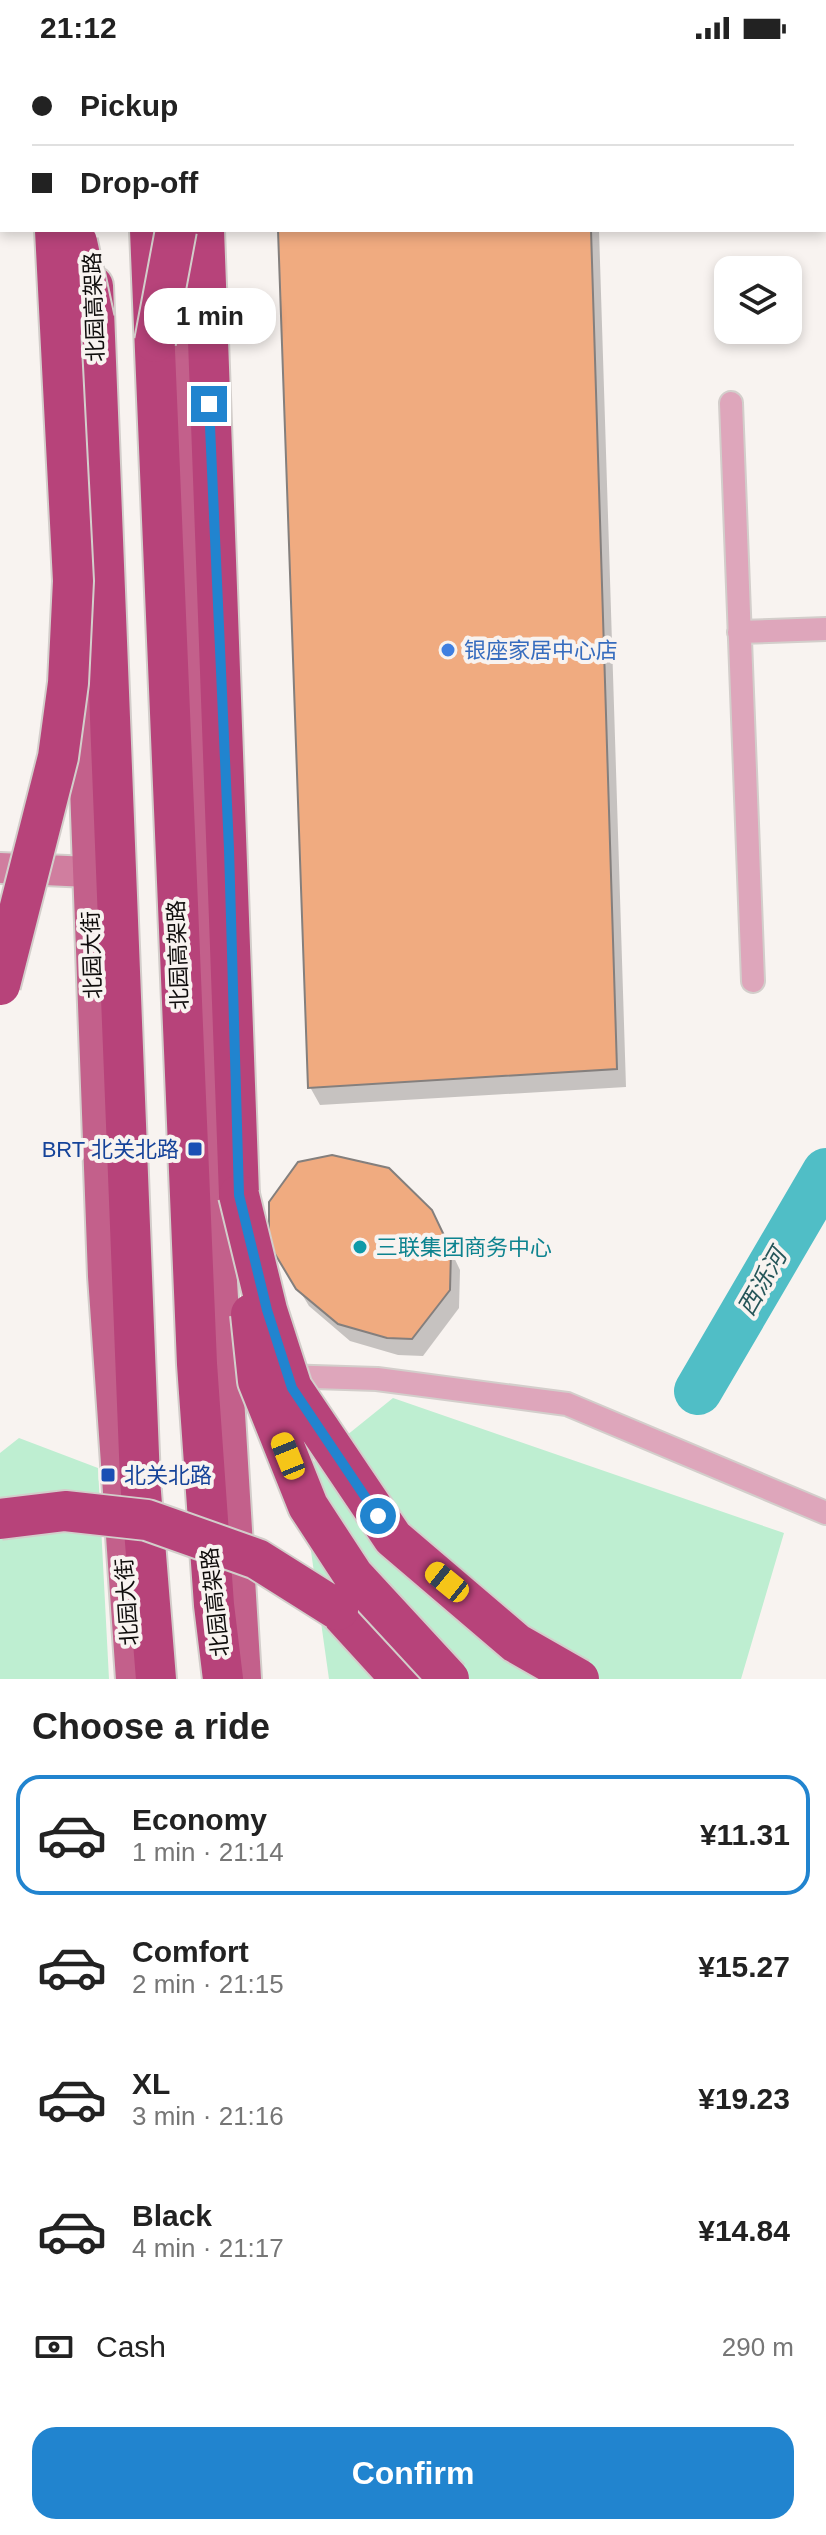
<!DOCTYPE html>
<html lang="en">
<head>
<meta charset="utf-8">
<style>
  body { margin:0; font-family:Helvetica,"Noto Sans SC",sans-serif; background:#f2f2f2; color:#222; height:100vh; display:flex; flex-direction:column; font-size:30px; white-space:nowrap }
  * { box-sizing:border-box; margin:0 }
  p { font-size:26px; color:#767676 }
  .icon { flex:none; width:44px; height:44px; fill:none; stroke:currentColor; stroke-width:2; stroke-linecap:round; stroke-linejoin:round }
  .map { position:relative; height:1623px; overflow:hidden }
  .panel { display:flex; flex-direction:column; background:#fff; flex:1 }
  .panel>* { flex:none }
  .top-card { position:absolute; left:0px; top:0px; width:826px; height:176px; box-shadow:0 4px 12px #0003; display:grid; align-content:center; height:176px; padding:0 32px; background:#fff }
  .tools { position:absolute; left:714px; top:200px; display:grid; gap:16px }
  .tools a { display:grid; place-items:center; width:88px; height:88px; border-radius:16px; background:#fff; box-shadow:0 4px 12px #0003; font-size:40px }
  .end { position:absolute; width:36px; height:36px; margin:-18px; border:10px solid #2184cf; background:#fff; box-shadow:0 0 0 4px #fff }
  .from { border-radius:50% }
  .bubble { position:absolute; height:56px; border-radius:24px; background:#fff; box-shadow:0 4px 12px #0003; font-size:26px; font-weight:800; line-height:56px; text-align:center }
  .car { position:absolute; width:24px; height:48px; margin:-24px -12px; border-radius:10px; box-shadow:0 0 6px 2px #0007; background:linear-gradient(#f5c518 24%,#345 0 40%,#f5c518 0 76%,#345 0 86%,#f5c518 0) }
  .top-card b { display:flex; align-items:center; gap:28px; height:76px; font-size:30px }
  .top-card b+b { border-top:2px solid #e0e0e0 }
  .top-card i { width:20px; height:20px; background:#222 }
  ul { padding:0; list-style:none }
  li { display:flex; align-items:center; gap:24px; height:120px; margin:0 16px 12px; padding:0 16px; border:4px solid transparent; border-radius:24px }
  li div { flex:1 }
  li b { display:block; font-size:30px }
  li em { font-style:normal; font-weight:800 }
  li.active { border-color:#2184cf }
  li>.icon { width:72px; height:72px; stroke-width:1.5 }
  h2 { padding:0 32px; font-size:36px; line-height:96px }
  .pay { display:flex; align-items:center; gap:20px; height:88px; padding:0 32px; font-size:30px }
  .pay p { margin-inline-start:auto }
  .cta { display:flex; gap:16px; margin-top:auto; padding:16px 32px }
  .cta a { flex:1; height:92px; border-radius:24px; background:#2184cf; color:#fff; font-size:32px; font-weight:800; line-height:92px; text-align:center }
  .status { display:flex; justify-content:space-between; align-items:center; height:56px; padding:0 40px; background:#fff; direction:ltr }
  .status svg { height:22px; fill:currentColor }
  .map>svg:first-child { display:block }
  .green { fill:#beeed1 }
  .shadow { fill:#0003 }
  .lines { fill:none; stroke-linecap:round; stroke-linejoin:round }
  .river { stroke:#50bec6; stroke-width:48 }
  .building { fill:#f0ab80; stroke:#847f7d; stroke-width:2 }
  .street-casing { stroke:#d3cecb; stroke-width:26 }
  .secondary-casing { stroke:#d3cecb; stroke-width:34 }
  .primary-casing { stroke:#d3cecb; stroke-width:38 }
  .highway-casing { stroke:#d3cecb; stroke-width:44 }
  .street { stroke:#dea6bb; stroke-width:22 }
  .secondary { stroke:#d07e9f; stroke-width:30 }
  .primary { stroke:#c3608b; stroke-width:34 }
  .highway { stroke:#b7437a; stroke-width:40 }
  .highway-bridge-casing { stroke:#d3cecb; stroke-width:44; stroke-linecap:butt }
  .highway-bridge { stroke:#b7437a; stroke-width:40 }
  .route { stroke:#2184cf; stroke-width:10 }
  .shop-dot { fill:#3f7fe0; stroke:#f8f3f0; stroke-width:3 }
  .transit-dot { fill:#1a4fb4; stroke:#f8f3f0; stroke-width:3 }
  .culture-dot { fill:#0f9aa8; stroke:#f8f3f0; stroke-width:3 }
  .labels { text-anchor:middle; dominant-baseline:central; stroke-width:8; stroke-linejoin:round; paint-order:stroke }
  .street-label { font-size:22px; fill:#0e0c0b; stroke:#f8f3f0 }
  .shop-label { font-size:22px; fill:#366cbe; stroke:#f8f3f0; text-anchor:start }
  .transit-label { font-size:22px; fill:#164399; stroke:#f8f3f0; text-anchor:end }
  .culture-label { font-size:22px; fill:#0d838f; stroke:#f8f3f0; text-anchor:start }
  .water-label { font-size:24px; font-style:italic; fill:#265659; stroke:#f8f3f0 }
</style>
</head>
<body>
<div class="status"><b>21:12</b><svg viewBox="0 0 49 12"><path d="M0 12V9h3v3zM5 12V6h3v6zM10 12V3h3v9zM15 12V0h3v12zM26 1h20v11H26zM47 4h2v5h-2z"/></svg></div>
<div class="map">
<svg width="826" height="1623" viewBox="0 0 826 1623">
  <rect width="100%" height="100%" fill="#f8f3f0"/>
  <path class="green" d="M393 1342 784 1477 741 1623H329L300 1417Z
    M19 1382 98 1412 109 1623H0V1397Z"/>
  <path class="shadow" d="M280 174H599L626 1031 320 1049 310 1031Z
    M441 1174 460 1214 459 1252 423 1300 398 1299 350 1285 309 1250 271 1187Z"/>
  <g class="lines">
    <path class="river" d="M698 1335 826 1116"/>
  </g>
  <path class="building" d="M272 0H585V2H272Z
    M278 174H591L617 1013 308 1032Z
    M332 1099 389 1112 432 1154 451 1194 450 1234 412 1283 387 1282 338 1268 296 1233 269 1188V1146L298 1106Z"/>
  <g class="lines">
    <g class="street-casing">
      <path id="street" d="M731 347 753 925
        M739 576 826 573
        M282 1320 377 1323 567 1348 826 1457"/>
    </g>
    <g class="secondary-casing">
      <path id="secondary" d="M0 812 89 816"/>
    </g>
    <g class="primary-casing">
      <path id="primary" d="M174 0V2
        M182 197 219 1209 244 1623
        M83 622 105 1220 133 1623"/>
    </g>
    <g class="highway-casing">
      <path id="highway" d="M43 0V2
        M85 0V2
        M142 0V2
        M198 0V2
        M150 174 197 1308 214 1549 223 1623
        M204 174 239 1139
        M93 230 140 1424 156 1623
        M338 1554 401 1623"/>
    </g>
    <use href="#street" class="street"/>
    <use href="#secondary" class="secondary"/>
    <use href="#primary" class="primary"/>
    <use href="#highway" class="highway"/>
    <g class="highway-bridge-casing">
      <path id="highway-bridge" d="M77 186 94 264
        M155 286 176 174
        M0 929 58 701 68 627 73 525 55 174
        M239 1139 267 1254 292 1332 393 1482 516 1587 579 1623
        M251 1258 258 1325 308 1450 353 1519 449 1623
        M0 1463 65 1455 147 1464 257 1503 338 1554"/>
    </g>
    <use href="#highway-bridge" class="highway-bridge"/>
  </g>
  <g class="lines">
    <path class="route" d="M209 348 229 793 239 1139 267 1254 292 1332 378 1460"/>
  </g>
  <circle class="shop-dot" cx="448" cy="594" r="8"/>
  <g class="transit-dot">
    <rect x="187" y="1085" width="16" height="16" rx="4"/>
    <rect x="100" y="1411" width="16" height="16" rx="4"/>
  </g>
  <circle class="culture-dot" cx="360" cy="1191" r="8"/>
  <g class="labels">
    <g class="street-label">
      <text transform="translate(94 251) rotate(-92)">北园高架路</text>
      <text transform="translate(92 899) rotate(-92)">北园大街</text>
      <text transform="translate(178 899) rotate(-92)">北园高架路</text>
      <text transform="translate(127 1546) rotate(-94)">北园大街</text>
      <text transform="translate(215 1546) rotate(-96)">北园高架路</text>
    </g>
    <g class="shop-label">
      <text x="464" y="594">银座家居中心店</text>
    </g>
    <g class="transit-label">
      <text x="179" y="1093">BRT 北关北路</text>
      <text x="124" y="1419" text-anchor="start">北关北路</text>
    </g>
    <g class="culture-label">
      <text x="376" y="1191">三联集团商务中心</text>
    </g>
    <g class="water-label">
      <text transform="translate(762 1226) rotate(-60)">西泺河</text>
    </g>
  </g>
</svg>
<div class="tools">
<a><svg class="icon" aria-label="layers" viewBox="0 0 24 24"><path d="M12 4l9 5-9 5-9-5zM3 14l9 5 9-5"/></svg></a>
</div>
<i class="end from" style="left:378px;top:1460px"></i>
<i class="end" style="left:209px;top:348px"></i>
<div class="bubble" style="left:144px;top:232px;width:132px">1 min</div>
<i class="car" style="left:288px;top:1400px;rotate:338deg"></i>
<i class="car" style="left:447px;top:1526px;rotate:309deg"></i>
<div class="top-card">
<b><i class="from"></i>Pickup</b>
<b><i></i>Drop-off</b>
</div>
</div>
<section class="panel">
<h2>Choose a ride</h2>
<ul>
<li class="active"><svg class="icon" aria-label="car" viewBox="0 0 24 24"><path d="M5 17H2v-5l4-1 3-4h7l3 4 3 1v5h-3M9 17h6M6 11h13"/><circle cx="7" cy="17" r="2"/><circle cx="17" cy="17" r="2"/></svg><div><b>Economy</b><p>1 min · 21:14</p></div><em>¥11.31</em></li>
<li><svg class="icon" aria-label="car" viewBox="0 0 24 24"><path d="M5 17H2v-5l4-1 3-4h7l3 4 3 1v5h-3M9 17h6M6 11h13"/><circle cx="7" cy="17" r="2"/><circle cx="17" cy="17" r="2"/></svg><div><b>Comfort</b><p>2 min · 21:15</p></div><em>¥15.27</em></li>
<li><svg class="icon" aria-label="car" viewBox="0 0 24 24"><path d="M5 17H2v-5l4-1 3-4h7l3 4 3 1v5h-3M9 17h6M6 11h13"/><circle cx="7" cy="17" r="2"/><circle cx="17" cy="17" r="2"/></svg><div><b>XL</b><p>3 min · 21:16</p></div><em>¥19.23</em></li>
<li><svg class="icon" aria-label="car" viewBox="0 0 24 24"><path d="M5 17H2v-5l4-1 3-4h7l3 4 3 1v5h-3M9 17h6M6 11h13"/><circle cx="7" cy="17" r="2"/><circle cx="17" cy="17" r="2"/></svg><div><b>Black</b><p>4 min · 21:17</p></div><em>¥14.84</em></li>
</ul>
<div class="pay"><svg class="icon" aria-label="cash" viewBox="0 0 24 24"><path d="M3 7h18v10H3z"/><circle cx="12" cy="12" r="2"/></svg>Cash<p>290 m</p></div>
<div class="cta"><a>Confirm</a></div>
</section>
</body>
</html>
